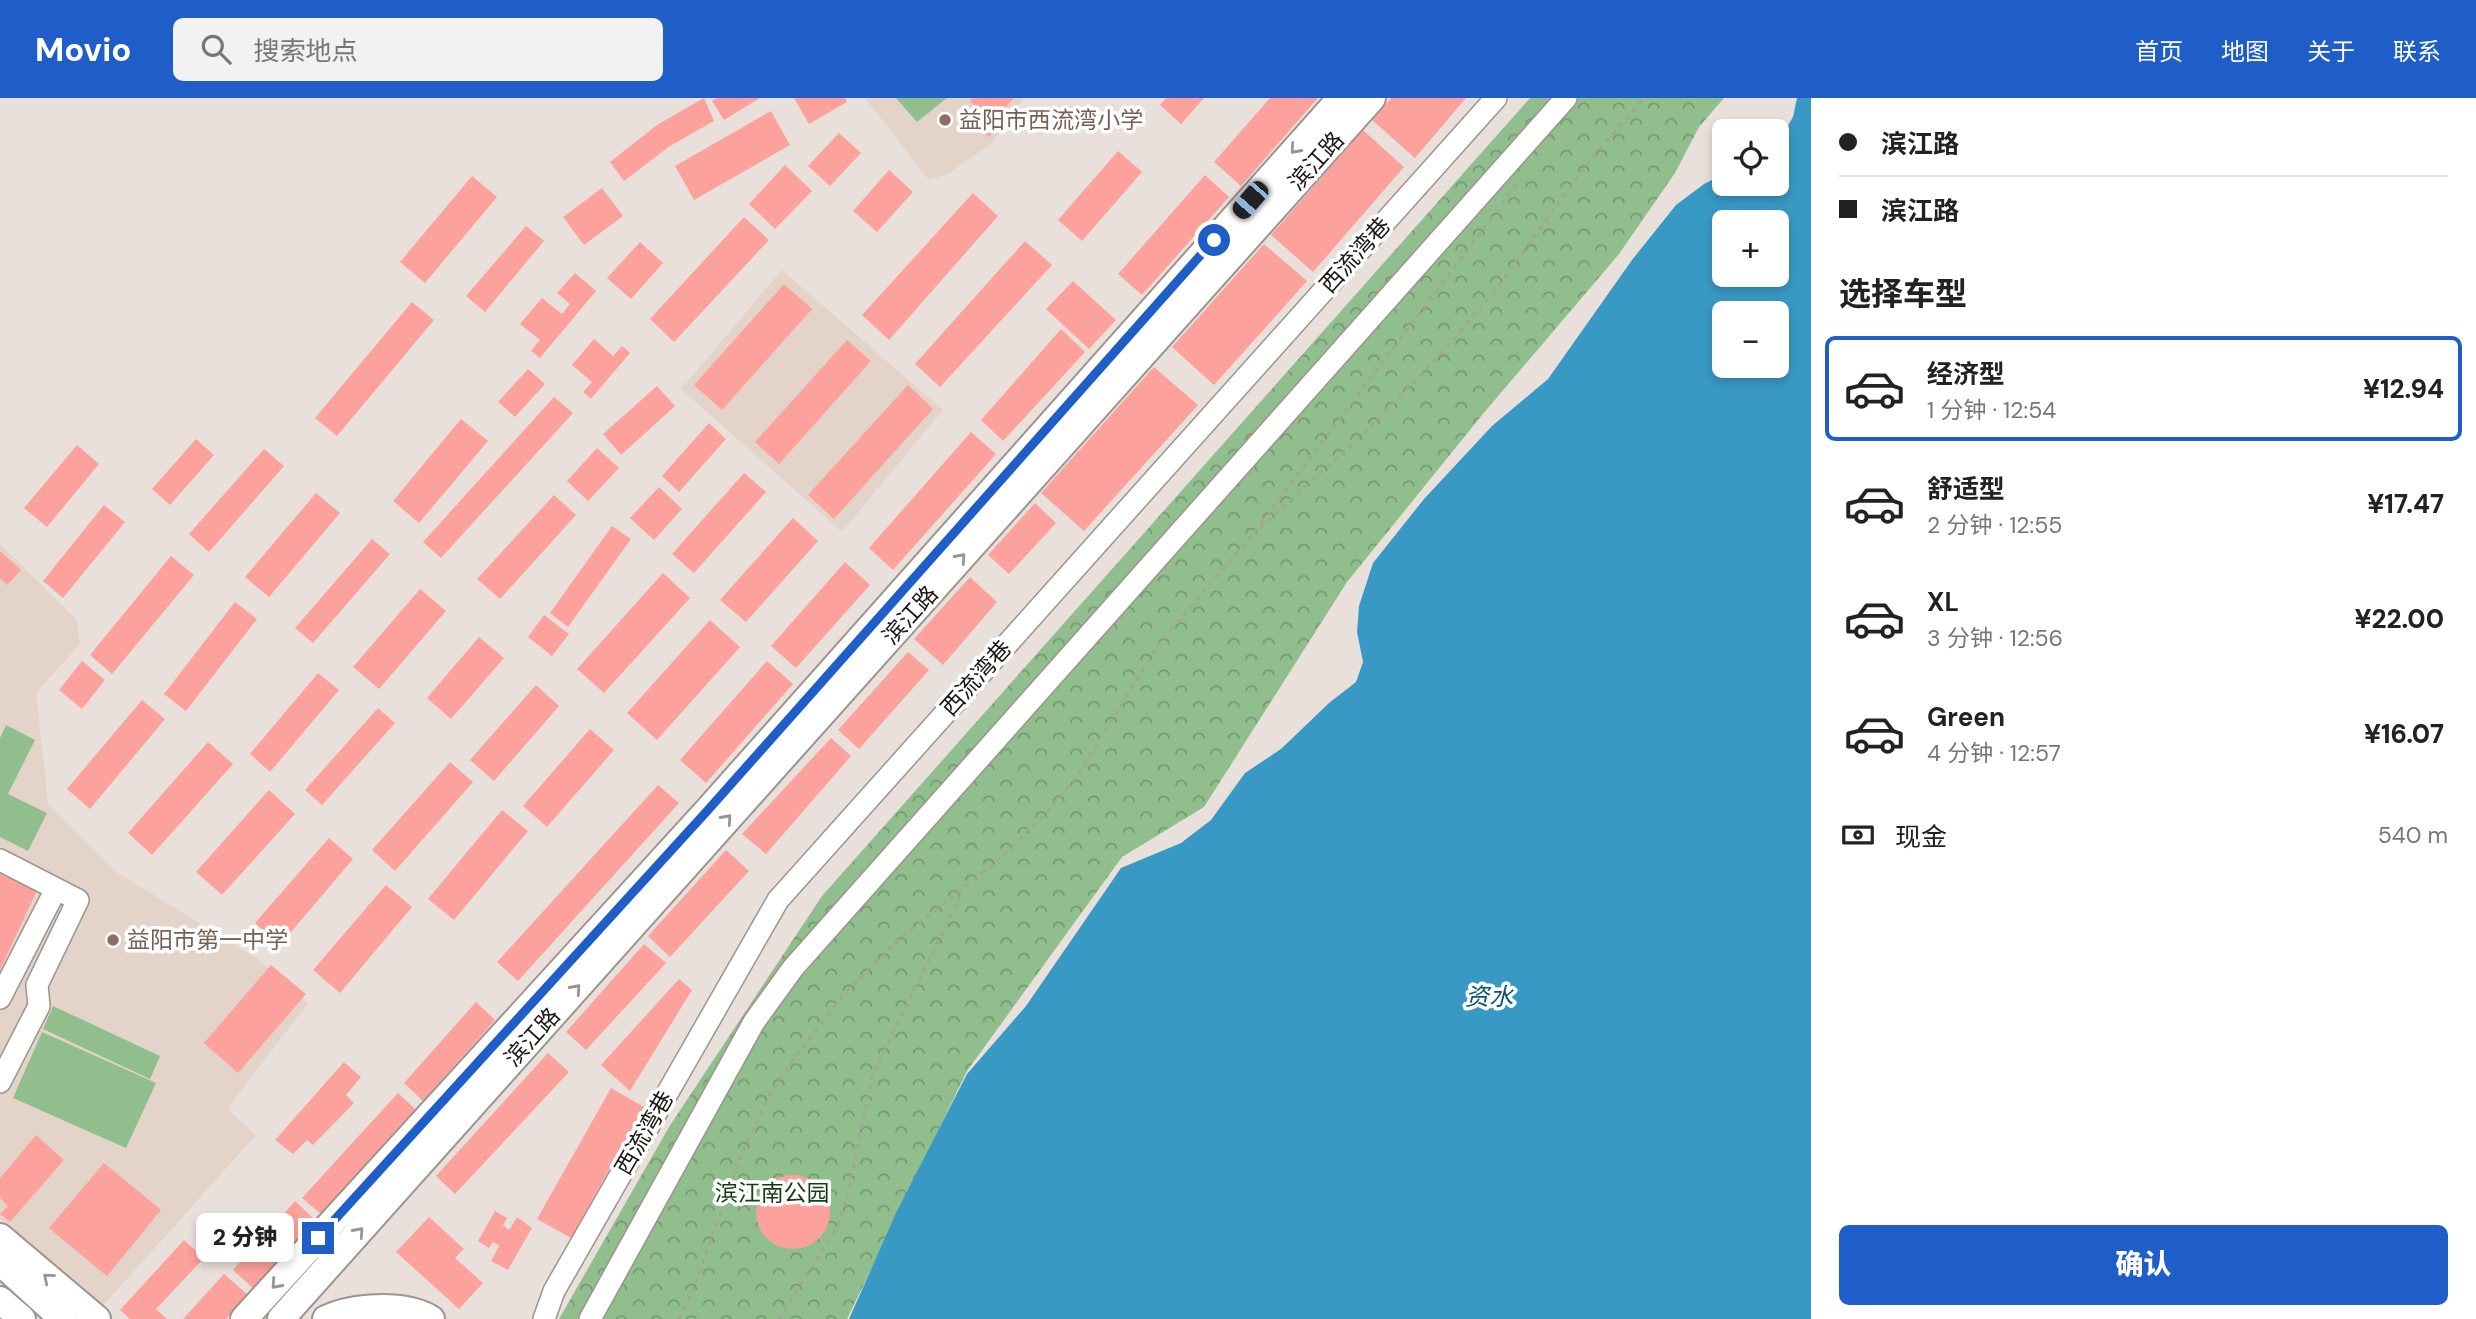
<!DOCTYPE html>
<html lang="zh">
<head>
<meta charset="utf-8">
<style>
  body { margin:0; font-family:"DM Sans","Noto Sans SC",sans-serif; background:#f2f2f2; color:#222; height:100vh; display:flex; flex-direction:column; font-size:26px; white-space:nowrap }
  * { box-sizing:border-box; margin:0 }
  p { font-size:23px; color:#767676 }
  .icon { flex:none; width:38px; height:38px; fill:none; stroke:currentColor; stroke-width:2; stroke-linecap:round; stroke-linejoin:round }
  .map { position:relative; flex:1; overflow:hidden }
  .drawer { display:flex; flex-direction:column; background:#fff; width:665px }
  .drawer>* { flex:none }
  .banner { display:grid; align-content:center; height:154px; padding:0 28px; background:#fff }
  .fabs { position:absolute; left:1712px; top:21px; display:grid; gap:14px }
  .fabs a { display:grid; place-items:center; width:77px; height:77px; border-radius:10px; background:#fff; box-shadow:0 4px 10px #0003; font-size:35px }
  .end { position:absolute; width:32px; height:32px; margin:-16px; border:9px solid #1f5dc9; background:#fff; box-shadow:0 0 0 4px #fff }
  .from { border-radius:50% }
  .bubble { position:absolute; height:49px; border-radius:10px; background:#fff; box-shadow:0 4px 10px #0003; font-size:23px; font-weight:800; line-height:49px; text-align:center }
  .car { position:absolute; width:21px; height:42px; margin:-21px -10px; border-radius:9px; box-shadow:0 0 5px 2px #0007; background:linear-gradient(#222 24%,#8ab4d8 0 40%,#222 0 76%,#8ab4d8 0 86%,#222 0) }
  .banner b { display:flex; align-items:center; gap:24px; height:66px; font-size:26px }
  .banner b+b { border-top:2px solid #e0e0e0 }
  .banner i { width:18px; height:18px; background:#222 }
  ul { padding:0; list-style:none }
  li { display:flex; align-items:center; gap:21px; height:105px; margin:0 14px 10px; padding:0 14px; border:4px solid transparent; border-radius:10px }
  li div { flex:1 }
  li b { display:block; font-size:26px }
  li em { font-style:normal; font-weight:800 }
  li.current { border-color:#1f5dc9 }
  li>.icon { width:63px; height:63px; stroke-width:1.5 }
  h2 { padding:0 28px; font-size:32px; line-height:84px }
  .pay { display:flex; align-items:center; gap:18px; height:77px; padding:0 28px; font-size:26px }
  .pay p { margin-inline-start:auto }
  .primary-button { display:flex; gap:14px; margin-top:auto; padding:14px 28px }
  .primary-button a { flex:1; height:80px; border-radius:10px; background:#1f5dc9; color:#fff; font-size:28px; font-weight:800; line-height:80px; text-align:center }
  header { display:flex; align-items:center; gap:42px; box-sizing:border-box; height:98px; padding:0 35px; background:#1f5dc9; color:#fff }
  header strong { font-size:33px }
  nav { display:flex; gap:38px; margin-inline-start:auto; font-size:24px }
  .search { width:490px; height:63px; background:#f2f2f2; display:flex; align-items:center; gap:18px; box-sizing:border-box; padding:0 24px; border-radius:10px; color:#767676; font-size:26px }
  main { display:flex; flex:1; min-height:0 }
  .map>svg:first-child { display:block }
  .built { fill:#e3d3c9 }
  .park { fill:url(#park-crowns) }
  .garden { fill:#90be8c }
  .water { fill:#3999c5; fill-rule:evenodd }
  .building { fill:#fca19b }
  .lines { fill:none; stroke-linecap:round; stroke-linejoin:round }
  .minor-casing { stroke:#9c948f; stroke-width:24 }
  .major-casing { stroke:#9c948f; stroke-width:30 }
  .path { stroke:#a8a19d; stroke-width:2.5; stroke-dasharray:5 5; stroke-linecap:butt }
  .minor { stroke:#fff; stroke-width:21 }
  .major { stroke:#fff; stroke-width:26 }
  .oneway { stroke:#989695 }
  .route { stroke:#1f5dc9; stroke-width:9 }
  .education-dot { fill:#8d6e63; stroke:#fff; stroke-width:2.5 }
  .labels { text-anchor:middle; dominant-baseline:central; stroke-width:7; stroke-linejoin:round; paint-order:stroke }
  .education-label { font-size:23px; fill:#785e54; stroke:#fff; text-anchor:start }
  .street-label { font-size:23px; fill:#191614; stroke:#fff }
  .park-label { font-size:23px; fill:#123c11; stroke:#fff }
  .water-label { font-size:24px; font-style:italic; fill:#075573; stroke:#fff }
</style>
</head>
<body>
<header>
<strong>Movio</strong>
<div class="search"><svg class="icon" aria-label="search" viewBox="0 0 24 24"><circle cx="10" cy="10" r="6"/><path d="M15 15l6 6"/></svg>搜索地点</div>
<nav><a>首页</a><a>地图</a><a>关于</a><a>联系</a></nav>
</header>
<main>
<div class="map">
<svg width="1811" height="1221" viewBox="0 0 1811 1221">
  <defs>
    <pattern id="park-crowns" width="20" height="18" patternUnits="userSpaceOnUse" patternTransform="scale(1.75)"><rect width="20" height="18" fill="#90be8c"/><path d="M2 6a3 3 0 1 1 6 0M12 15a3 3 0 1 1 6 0" fill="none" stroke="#759971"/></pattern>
  </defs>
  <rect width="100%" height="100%" fill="#e9e0db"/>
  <path class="built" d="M865 0H1024L992 45 946 77 929 82Z
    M782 172 943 312 842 434 681 291Z
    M0 446 76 521 80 546 36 595 48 705 118 775 256 860 308 905 227 1011 256 1037 100 1211 0 1121Z"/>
  <path class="park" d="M1530 0H1724L1699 29 1675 75 1619 156 1482 317 1347 484 1204 709 1122 759 967 973 847 1221H559L669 1029 822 798Z"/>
  <path class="garden" d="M896 0H947L917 24Z
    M6 627 35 642 8 696 47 715 28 753 0 739V640Z
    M53 908 160 958 150 981 43 931Z
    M42 934 156 985 126 1050 13 1000Z"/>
  <path class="water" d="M1797 0H1811V1221H849L896 1115 967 976 1026 908 1121 770 1181 745 1211 722 1245 675 1281 651 1329 605 1356 584 1363 564 1357 534 1359 508 1373 465 1424 401 1492 328 1548 281 1632 162 1676 107 1704 86 1724 76V86H1776V47L1793 19ZM1724 124H1776V177H1724ZM1724 215H1776V268H1724Z"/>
  <path class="building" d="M704 0 714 23 670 48 624 83 610 64 657 27Z
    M717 0H760L724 22 712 3Z
    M794 0H845L847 4 809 26Z
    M972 0H1014L993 23 999 29 989 39 974 27 983 16 970 3Z
    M1166 0H1204L1181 26 1160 7Z
    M1270 0H1318L1241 88 1214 64Z
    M1391 0H1466L1415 60 1372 22Z
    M771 13 790 47 694 102 675 68Z
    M1363 32 1404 69 1313 174 1271 137Z
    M839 35 861 55 830 88 808 68Z
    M1118 53 1142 74 1082 143 1058 122Z
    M785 67 812 93 775 131 749 106Z
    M889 72 913 94 877 134 853 113Z
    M1205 77 1229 99 1142 197 1118 176Z
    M472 78 497 99 425 185 400 164Z
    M602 90 623 118 584 147 563 119Z
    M973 95 998 118 889 242 862 217Z
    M744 119 769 142 674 244 650 221Z
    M526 128 544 143 485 214 466 198Z
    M1025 143 1052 167 940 289 915 266Z
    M640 144 663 165 631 201 607 180Z
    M1264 146 1307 183 1214 287 1172 249Z
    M575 175 596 193 540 260 531 253 540 242 520 226 542 200 562 216 570 206 557 195Z
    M1073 183 1116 222 1089 251 1046 211Z
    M784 186 812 211 722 312 694 287Z
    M412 204 434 222 337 338 315 320Z
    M1061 231 1085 254 1003 343 981 322Z
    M594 241 613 258 622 248 630 255 591 301 583 294 592 284 572 267Z
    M847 242 871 263 779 366 755 344Z
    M1154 269 1198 307 1084 433 1041 395Z
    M528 271 545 286 515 319 498 304Z
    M908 287 933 311 834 421 808 397Z
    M657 288 675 308 621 357 603 336Z
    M554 299 573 315 441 460 423 444Z
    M461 321 488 343 419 425 393 403Z
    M709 325 726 341 679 394 662 378Z
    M971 334 996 356 893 472 869 450Z
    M196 341 214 357 170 407 152 391Z
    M77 347 99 366 47 429 24 410Z
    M597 350 619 370 588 403 567 383Z
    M264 351 284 368 209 454 189 436Z
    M744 375 766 394 694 475 672 456Z
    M659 389 682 411 654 442 630 420Z
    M316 395 340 415 269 499 245 479Z
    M554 397 576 417 500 501 477 481Z
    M1035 405 1056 425 1009 476 988 457Z
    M104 407 125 424 63 500 43 483Z
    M793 420 818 443 746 524 720 502Z
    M612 428 631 441 568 529 550 515Z
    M372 441 390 456 313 545 295 530Z
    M0 453 21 472 7 487 0 480Z
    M171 458 194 477 112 576 90 557Z
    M845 464 870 487 796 570 771 548Z
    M663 475 690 500 604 595 577 571Z
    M970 479 997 504 943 567 914 541Z
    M420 491 446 513 379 591 353 569Z
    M235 504 257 521 186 613 164 596Z
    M544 517 569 536 552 558 528 539Z
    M710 522 740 549 657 642 627 615Z
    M479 539 504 560 451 621 427 600Z
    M908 554 929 572 859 651 838 632Z
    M82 563 105 582 82 611 59 592Z
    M767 563 793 586 706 685 680 662Z
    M318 575 339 592 270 674 250 656Z
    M536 587 559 608 494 683 470 662Z
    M142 602 165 621 90 711 67 691Z
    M378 610 395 625 322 707 305 692Z
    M590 631 614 652 547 729 523 708Z
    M831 640 851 658 766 756 742 736Z
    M208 644 233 666 152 757 128 735Z
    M450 664 473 684 395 773 372 752Z
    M658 687 679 705 518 883 497 864Z
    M269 692 295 716 222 797 196 774Z
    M502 712 528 733 454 822 428 801Z
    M329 740 353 761 280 847 255 825Z
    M726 752 749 773 670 859 648 838Z
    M0 775 37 792 0 872Z
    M386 787 412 809 340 895 313 872Z
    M644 846 666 865 586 952 566 934Z
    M271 867 306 896 238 975 204 945Z
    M679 881 692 892 630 993 601 967Z
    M476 904 495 922 423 1003 404 985Z
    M548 955 569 974 455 1096 436 1078Z
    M344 964 361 979 346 997 354 1005 313 1047 307 1042 293 1056 275 1042Z
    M611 990 644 1009 571 1140 537 1121Z
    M398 995 415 1011 321 1116 302 1100Z
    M36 1037 64 1062 10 1124 0 1116 8 1108 0 1100V1080Z
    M104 1065 161 1112 107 1178 49 1130Z
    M756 1114a37 37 0 1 1 74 0a37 37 0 1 1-74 0Z
    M295 1103 315 1122 253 1190 233 1172Z
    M495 1113 507 1120 503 1127 509 1132 517 1119 532 1130 508 1172 491 1163 499 1148 493 1144 489 1150 478 1143Z
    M429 1119 464 1151 455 1160 483 1185 459 1211 396 1154Z
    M184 1142 204 1160 156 1211 167 1221H130L120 1212Z
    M224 1176 248 1197 226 1221H183Z"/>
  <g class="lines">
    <g class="minor-casing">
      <path id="minor" d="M0 762 78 802 37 887 39 908 0 984
        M0 900 56 791
        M544 1221 554 1193 778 802 1496 0
        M590 1221 754 924 793 870 1566 0"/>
    </g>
    <g class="major-casing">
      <path id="major" d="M0 1139 97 1221
        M0 1164 63 1221
        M0 1202 22 1221
        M244 1221 708 712 1341 0
        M281 1221 1372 0
        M326 1221C352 1208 405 1205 431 1221"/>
    </g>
    <path class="path" d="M1260 430 1365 334 1442 255 1496 191 1590 62 1644 0
      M679 1221 691 1197 741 1058 766 1003 795 959 842 899 878 862 899 841 995 765 1047 714 1078 677 1158 547 1254 435 1521 81
      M779 1221 837 1129 848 1095 873 975 962 795"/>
    <use href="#minor" class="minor"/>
    <use href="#major" class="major"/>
  </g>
  <defs><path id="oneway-chevron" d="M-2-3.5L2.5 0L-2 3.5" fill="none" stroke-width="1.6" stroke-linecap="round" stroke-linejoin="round" transform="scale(1.75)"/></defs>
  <g class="oneway">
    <use href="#oneway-chevron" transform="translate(1295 51) rotate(132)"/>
    <use href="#oneway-chevron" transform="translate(961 460) rotate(-48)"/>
    <use href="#oneway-chevron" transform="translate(727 721) rotate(-48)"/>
    <use href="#oneway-chevron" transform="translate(576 891) rotate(-48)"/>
    <use href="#oneway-chevron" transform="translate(359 1134) rotate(-48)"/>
    <use href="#oneway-chevron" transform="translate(48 1180) rotate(-140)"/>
    <use href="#oneway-chevron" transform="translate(276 1186) rotate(132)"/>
  </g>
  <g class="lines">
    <path class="route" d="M318 1140 708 712 1214 142"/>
  </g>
  <g class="education-dot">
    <circle cx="945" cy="22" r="7"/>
    <circle cx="113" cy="842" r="7"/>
  </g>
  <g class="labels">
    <g class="education-label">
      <text x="959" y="22">益阳市西流湾小学</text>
      <text x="127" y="842">益阳市第一中学</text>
    </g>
    <g class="street-label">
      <text transform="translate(1316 63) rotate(-48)">滨江路</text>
      <text transform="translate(1355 157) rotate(-48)">西流湾巷</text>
      <text transform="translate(910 517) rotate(-48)">滨江路</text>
      <text transform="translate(976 580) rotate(-48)">西流湾巷</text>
      <text transform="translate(532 939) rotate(-48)">滨江路</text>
      <text transform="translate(644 1035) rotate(-60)">西流湾巷</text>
    </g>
    <g class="park-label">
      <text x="772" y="1095">滨江南公园</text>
    </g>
    <g class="water-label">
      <text x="1489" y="898">资水</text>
    </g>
  </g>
</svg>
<div class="fabs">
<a><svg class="icon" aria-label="locate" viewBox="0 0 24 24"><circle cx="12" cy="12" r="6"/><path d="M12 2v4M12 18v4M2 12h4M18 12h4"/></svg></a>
<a>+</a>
<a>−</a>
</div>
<i class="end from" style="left:1214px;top:142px"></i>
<i class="end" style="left:318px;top:1140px"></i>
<div class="bubble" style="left:196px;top:1115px;width:98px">2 分钟</div>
<i class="car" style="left:1250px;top:102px;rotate:221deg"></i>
</div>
<section class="drawer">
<div class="banner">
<b><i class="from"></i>滨江路</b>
<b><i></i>滨江路</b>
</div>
<h2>选择车型</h2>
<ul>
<li class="current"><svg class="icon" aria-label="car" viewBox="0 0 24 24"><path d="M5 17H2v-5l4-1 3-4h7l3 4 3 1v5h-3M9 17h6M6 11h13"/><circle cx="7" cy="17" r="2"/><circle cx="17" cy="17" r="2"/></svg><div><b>经济型</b><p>1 分钟 · 12:54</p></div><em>¥12.94</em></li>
<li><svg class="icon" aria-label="car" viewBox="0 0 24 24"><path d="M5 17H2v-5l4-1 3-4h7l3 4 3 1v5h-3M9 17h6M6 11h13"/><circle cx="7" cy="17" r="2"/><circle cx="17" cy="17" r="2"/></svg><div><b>舒适型</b><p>2 分钟 · 12:55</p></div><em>¥17.47</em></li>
<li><svg class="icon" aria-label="car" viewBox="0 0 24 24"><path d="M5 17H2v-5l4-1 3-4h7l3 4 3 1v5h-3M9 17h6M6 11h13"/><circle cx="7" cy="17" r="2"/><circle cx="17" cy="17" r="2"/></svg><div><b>XL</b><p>3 分钟 · 12:56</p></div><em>¥22.00</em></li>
<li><svg class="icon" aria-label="car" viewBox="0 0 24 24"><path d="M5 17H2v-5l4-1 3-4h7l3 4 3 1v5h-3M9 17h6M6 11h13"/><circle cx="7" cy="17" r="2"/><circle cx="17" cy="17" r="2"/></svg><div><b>Green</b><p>4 分钟 · 12:57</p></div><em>¥16.07</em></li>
</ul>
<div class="pay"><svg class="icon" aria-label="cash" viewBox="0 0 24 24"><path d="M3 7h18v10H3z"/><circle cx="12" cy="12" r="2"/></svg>现金<p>540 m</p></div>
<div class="primary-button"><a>确认</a></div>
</section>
</main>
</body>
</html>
